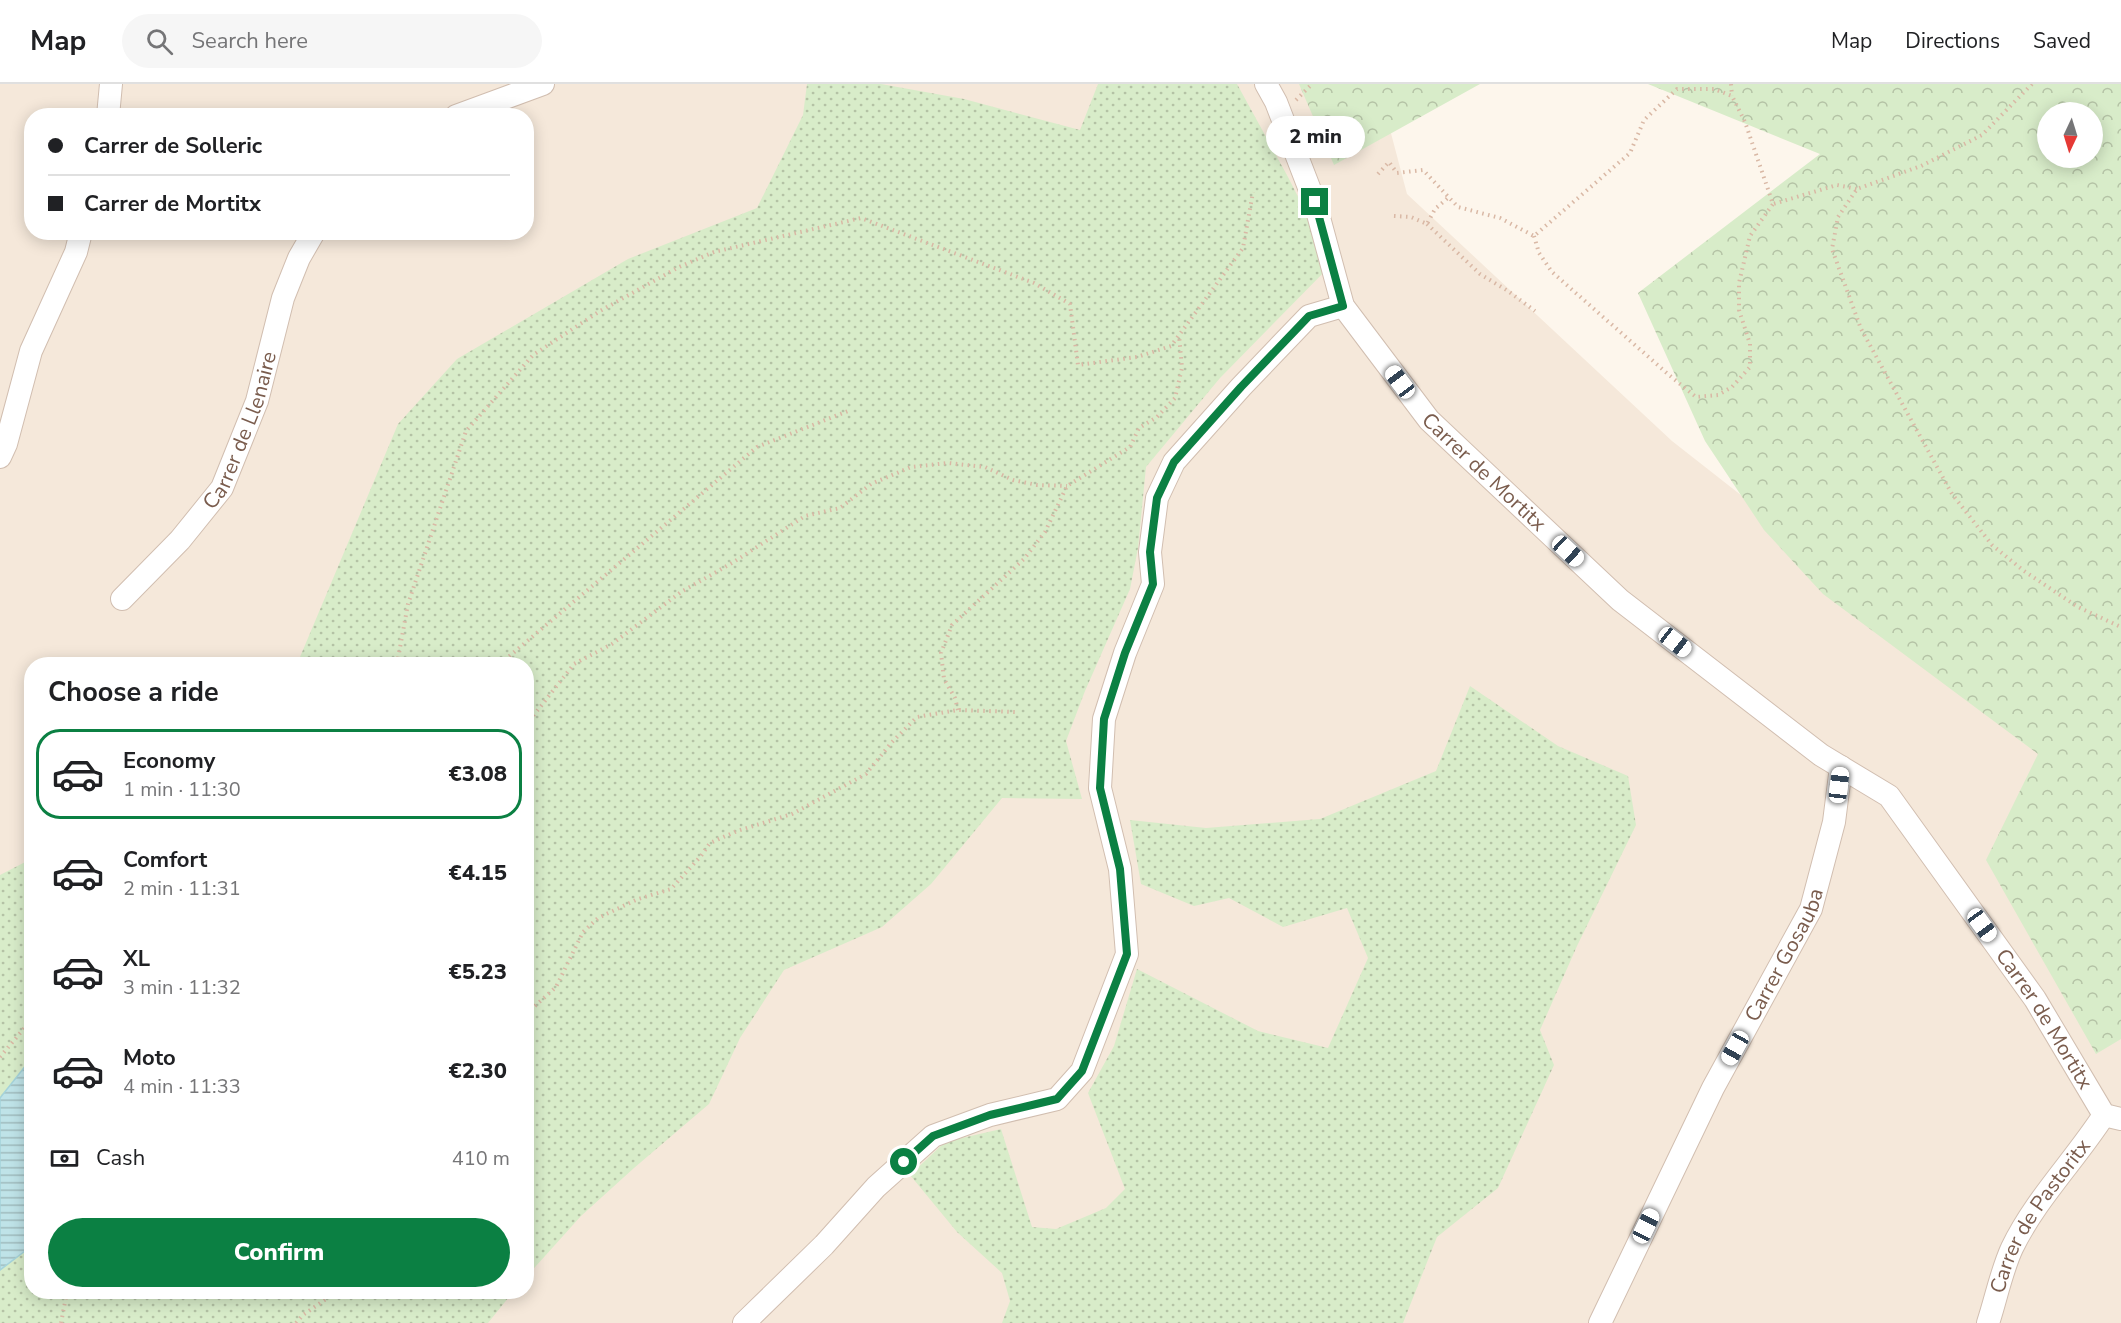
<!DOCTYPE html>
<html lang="en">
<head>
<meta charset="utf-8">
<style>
  body { margin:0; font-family:"Nunito Sans",sans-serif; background:#f6f6f6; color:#202124; height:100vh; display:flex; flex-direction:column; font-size:22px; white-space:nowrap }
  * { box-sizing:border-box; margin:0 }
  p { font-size:20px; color:#757577 }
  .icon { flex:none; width:33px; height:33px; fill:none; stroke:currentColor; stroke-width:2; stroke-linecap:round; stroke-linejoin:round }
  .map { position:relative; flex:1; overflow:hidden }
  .side { position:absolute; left:24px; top:573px; width:510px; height:642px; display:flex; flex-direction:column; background:#fff; border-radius:24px; box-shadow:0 3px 15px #0003 }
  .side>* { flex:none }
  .hud { position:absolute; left:24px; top:24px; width:510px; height:132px; border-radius:24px; box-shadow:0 3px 15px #0003; display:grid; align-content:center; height:132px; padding:0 24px; background:#fff }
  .needle { width:39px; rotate:184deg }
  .tools { position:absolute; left:2037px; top:18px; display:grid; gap:12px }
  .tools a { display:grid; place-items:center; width:66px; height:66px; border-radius:50%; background:#fff; box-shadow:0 3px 15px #0003; font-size:30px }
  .end { position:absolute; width:27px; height:27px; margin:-14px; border:8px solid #0b8043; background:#fff; box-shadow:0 0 0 3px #fff }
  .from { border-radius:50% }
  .bubble { position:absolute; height:42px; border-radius:21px; background:#fff; box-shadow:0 3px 15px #0003; font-size:20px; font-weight:800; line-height:42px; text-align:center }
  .car { position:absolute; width:18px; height:36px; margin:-18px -9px; border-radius:8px; box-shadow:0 0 4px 2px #0007; background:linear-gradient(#fff 24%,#345 0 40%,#fff 0 76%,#345 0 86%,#fff 0) }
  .hud b { display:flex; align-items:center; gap:21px; height:57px; font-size:22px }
  .hud b+b { border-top:2px solid #e0e0e0 }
  .hud i { width:15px; height:15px; background:#202124 }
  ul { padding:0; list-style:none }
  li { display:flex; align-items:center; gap:18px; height:90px; margin:0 12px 9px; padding:0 12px; border:3px solid transparent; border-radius:24px }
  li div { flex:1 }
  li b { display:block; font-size:22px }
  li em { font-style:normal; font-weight:800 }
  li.active { border-color:#0b8043 }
  li>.icon { width:54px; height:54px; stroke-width:1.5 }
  h2 { padding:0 24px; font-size:27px; line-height:72px }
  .pay { display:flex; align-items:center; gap:15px; height:66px; padding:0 24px; font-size:22px }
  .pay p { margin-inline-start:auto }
  .action { display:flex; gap:12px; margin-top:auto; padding:12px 24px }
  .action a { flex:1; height:69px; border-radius:36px; background:#0b8043; color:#fff; font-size:24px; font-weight:800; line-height:69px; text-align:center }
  header { display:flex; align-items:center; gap:36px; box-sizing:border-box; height:84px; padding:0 30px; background:#fff; border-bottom:2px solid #e0e0e0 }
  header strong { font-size:28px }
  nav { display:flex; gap:33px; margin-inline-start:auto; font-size:21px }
  .search { width:420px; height:54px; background:#f6f6f6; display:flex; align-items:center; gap:15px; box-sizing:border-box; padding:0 21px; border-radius:33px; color:#757577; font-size:22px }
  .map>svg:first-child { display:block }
  .residential { fill:#f5e8da; fill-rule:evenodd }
  .grass { fill:url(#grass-dots) }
  .forest { fill:url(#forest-crowns); fill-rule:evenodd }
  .water { fill:url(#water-rules); stroke:#a5d3da; stroke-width:1.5 }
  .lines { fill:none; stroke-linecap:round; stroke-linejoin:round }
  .minor-casing { stroke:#d1beb0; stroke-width:24 }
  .path { stroke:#d9b8a5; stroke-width:4; stroke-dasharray:1.5 4.5; stroke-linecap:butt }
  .minor { stroke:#fff; stroke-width:22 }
  .route { stroke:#0b8043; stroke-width:8 }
  .labels { text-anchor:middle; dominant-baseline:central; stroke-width:4.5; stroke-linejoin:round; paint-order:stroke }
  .street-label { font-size:21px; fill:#7a5c4d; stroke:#fffaf3 }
</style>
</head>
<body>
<header>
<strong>Map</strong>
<div class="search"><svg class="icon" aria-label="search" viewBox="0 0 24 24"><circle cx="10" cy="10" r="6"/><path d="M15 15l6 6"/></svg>Search here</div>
<nav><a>Map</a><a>Directions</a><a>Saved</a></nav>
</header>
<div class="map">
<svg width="2121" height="1239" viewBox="0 0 2121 1239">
  <defs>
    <pattern id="grass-dots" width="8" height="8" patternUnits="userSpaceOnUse" patternTransform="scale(1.5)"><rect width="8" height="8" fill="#d8ecc9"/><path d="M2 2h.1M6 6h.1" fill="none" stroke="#b4c2a5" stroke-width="1.8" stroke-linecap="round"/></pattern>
    <pattern id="forest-crowns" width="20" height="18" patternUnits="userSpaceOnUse" patternTransform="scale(1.5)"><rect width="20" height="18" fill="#d8ecc9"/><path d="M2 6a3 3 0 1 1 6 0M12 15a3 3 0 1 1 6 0" fill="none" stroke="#b4c2a5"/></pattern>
    <pattern id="water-rules" width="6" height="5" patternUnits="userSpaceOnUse" patternTransform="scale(1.5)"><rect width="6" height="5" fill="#bfe3e8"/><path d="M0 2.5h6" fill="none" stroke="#a0bbbe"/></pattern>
  </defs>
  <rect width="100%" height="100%" fill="#fdf6ec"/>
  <path class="residential" d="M0 0H1378L1407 110 1672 357 2080 677 2121 707V1239H0ZM32 32H526V148H32ZM32 580H526V1208H32Z"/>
  <path class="grass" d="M807 0H881L964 15 1080 46 1098 0H1237L1288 93 1332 180 1220 294 1146 383 1138 464 1130 505 1085 607 1066 657 1082 715 1002 714 931 800 882 843 784 886 740 954 709 1020 634 1084 581 1132 527 1192 526 580H287L300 573 398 340 457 275 628 175 757 124 803 31Z
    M1470 602 1558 662 1628 692 1636 741 1577 862 1540 946 1554 981 1498 1104 1437 1153 1403 1239H1002L1010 1217 1002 1189 957 1148 910 1091 945 1058 1001 1045 1032 1143 1056 1145 1106 1124 1125 1105 1088 1009 1114 962 1137 885 1258 947 1328 964 1368 874 1347 824 1283 843 1229 814 1194 822 1141 800 1130 736 1206 744 1320 735 1436 687Z
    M31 775 32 1208H513L488 1239H0V791Z"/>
  <path class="forest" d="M1299 0H1480L1334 81Z
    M1648 0H2121V955L2096 970 1986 776 2038 670 1823 510 1764 446 1705 357 1638 209 1820 70ZM2048 28H2092V74H2048Z"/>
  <path class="water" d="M31 975V1158L25 1167 0 1186V1014Z"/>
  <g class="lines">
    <g class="minor-casing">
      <g id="minor">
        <path id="s1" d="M1266 0 1276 18 1315 119 1343 222 1429 336 1620 516 1821 671 1889 712 2035 915 2104 1031 2121 1035"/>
        <path d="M108 32 111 0"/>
        <path d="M456 32 543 0"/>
        <path d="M0 373 6 360 31 267 76 168 81 148"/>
        <path id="s2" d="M122 515 180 456 222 404 257 317 283 214 299 174 314 148"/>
        <path d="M744 1239 824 1161 876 1103 933 1052 990 1031 1057 1015 1082 987 1127 870 1120 785 1100 704 1104 635 1125 569 1153 500 1150 468 1157 414 1174 378 1241 303 1309 232 1343 222"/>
        <path id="s3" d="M1600 1239 1713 1004 1811 825 1834 738 1841 683"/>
        <path id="s4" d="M1988 1239C1996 1215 2001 1188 2012 1164 2035 1116 2075 1076 2104 1031"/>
      </g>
    </g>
    <path class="path" d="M1731 0 1732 12
      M2032 0 1982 51 1921 82 1857 105 1838 133 1832 165 1861 245 1952 410 1992 461 2024 487 2078 523 2121 543
      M1296 16 1312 0
      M1378 90 1389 78 1397 89 1423 86 1458 123 1500 134 1534 152 1630 69 1644 36 1677 5H1714L1732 12 1745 38 1773 120 1837 101 1857 105
      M1394 132 1411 133 1427 140 1435 125 1449 113
      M1427 140 1480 190 1508 207 1535 227
      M1534 152 1539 169 1552 188 1669 291 1696 313 1718 311 1732 303 1750 283V260L1739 226V199L1750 152 1773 120
      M397 580 408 520 466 347 533 271 600 227 679 183 714 168 861 134 1034 199 1070 220 1078 281 1137 273 1171 262 1243 164 1253 108
      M500 580 757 363 848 327
      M958 626 955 614 944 595 941 569 952 541 1024 475 1045 448 1067 402 1130 363 1139 344 1157 333 1175 314 1182 284 1179 251
      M526 641 574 580 612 560 681 508 732 479 805 432 840 424 871 400 911 383 948 379 985 383 1013 396 1037 401 1067 402
      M526 930 556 903 583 848 598 834 638 815 671 805 701 772 710 759 737 747 792 730 866 690 892 658 917 633 958 626 1016 628
      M0 973 32 935
      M61 1239 67 1208
      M296 1239 303 1231 336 1208"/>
    <use href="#minor" class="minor"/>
  </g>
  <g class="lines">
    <path class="route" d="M904 1078 933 1052 990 1031 1057 1015 1082 987 1127 870 1120 785 1100 704 1104 635 1125 569 1153 500 1150 468 1157 414 1174 378 1241 303 1309 232 1343 222 1315 118"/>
  </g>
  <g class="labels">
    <g class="street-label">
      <text stroke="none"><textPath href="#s2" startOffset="210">Carrer de Llenaire</textPath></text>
      <text stroke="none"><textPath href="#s1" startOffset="454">Carrer de Mortitx</textPath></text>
      <text stroke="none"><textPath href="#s3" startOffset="412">Carrer Gosauba</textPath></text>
      <text stroke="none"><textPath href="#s1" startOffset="1246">Carrer de Mortitx</textPath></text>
      <text stroke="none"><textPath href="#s4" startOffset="120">Carrer de Pastoritx</textPath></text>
    </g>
  </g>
</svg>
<div class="tools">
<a><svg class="needle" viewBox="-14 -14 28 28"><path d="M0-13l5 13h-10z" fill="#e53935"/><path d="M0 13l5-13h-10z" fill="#757577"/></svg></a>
</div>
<i class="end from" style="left:904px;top:1078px"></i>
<i class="end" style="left:1315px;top:118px"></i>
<div class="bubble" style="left:1266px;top:32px;width:99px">2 min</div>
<i class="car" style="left:1400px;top:298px;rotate:323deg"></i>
<i class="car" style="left:1568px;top:467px;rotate:133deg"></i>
<i class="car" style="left:1675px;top:558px;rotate:128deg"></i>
<i class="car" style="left:1839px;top:701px;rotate:7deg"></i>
<i class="car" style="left:1982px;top:841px;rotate:144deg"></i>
<i class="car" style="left:1735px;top:964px;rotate:209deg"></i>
<i class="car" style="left:1646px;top:1142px;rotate:26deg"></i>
<div class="hud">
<b><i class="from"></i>Carrer de Solleric</b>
<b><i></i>Carrer de Mortitx</b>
</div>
<section class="side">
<h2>Choose a ride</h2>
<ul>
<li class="active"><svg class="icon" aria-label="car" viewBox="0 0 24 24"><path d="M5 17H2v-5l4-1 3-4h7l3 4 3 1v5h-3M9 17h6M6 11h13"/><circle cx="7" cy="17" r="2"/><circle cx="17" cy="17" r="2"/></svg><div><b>Economy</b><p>1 min · 11:30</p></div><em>€3.08</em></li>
<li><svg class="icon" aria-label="car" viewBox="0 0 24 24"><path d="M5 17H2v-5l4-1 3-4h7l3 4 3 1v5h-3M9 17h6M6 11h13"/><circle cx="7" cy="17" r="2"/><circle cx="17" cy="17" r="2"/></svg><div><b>Comfort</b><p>2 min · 11:31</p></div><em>€4.15</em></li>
<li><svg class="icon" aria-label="car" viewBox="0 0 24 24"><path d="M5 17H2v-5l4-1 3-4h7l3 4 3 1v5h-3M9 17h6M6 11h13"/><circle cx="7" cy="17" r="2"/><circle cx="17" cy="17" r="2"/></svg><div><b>XL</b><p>3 min · 11:32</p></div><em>€5.23</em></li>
<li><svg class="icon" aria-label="car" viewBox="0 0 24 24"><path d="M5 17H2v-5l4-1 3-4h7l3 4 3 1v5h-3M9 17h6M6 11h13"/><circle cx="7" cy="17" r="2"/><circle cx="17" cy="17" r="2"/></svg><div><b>Moto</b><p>4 min · 11:33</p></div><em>€2.30</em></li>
</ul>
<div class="pay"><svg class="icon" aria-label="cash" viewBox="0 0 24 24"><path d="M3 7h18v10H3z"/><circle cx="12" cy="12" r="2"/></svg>Cash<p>410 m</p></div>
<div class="action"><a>Confirm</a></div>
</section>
</div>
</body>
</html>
